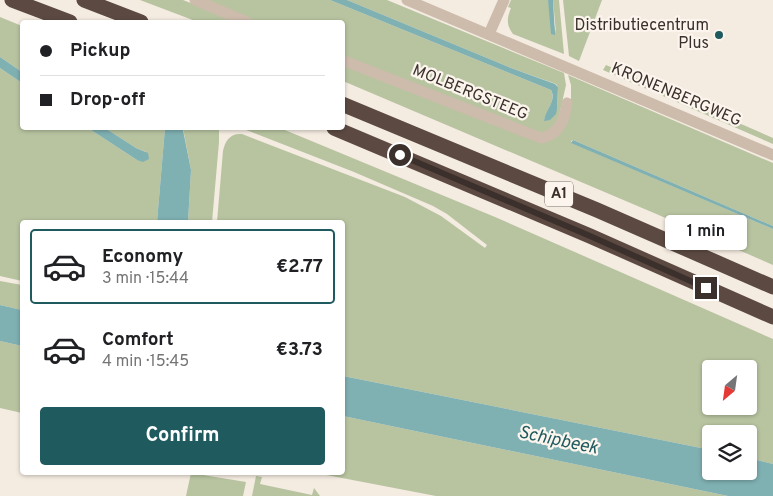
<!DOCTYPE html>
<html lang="en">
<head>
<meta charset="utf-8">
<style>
  body { margin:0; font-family:Overpass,sans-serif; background:#f2f2f2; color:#202124; height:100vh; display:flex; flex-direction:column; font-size:19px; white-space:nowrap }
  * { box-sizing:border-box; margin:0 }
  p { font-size:16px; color:#757577 }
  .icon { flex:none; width:28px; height:28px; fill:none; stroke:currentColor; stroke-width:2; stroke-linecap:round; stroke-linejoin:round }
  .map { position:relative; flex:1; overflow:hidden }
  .details { position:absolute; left:20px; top:220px; width:325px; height:255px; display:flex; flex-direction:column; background:#fff; border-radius:5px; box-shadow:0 1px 4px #0004 }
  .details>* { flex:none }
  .top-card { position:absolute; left:20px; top:20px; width:325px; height:110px; border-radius:5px; box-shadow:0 1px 4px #0004; display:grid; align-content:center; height:110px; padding:0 20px; background:#fff }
  .needle { width:32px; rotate:209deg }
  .tools { position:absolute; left:702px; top:360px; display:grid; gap:10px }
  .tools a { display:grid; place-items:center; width:55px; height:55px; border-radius:5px; background:#fff; box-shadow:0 1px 4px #0004; font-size:25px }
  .end { position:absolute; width:22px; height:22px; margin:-11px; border:6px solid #3b302b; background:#fff; box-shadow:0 0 0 2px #fff }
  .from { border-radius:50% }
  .bubble { position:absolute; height:35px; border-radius:5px; background:#fff; box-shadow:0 1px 4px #0004; font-size:16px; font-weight:700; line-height:35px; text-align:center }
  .top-card b { display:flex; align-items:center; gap:18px; height:48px; font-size:19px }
  .top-card b+b { border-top:1px solid #e0e0e0 }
  .top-card i { width:12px; height:12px; background:#202124 }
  ul { padding:9px 0 0; list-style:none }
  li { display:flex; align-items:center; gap:15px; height:75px; margin:0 10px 8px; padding:0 10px; border:2px solid transparent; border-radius:5px }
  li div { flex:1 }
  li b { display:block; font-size:19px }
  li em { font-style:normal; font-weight:700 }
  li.selected { border-color:#1f5a5e }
  li>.icon { width:45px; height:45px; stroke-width:1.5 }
  .cta { display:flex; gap:10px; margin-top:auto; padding:10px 20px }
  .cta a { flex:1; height:58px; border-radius:5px; background:#1f5a5e; color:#fff; font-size:20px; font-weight:700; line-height:58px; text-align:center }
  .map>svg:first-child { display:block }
  .green { fill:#b8c4a0; fill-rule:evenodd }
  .water { fill:#7fb0b2 }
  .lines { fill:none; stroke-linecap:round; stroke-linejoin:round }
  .minor { stroke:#cdbbac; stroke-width:11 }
  .motorway { stroke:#5c4a42; stroke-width:15 }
  .route { stroke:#3b302b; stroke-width:6 }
  .poi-dot { fill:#1f5a5e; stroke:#fbf5ee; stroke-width:2 }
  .labels { text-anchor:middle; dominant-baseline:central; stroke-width:4.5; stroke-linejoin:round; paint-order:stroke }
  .shield { fill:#fbf5ee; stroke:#756b66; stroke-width:1 }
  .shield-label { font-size:15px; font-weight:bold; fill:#3b302b }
  .poi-label { font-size:16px; fill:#3b302b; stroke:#fbf5ee; text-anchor:end }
  .street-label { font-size:16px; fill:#3b302b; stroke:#fbf5ee }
  .water-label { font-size:18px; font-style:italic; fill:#1f5a5e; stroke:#fbf5ee }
</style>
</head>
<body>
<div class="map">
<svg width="773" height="496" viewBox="0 0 773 496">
  <rect width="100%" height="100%" fill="#f4ebe1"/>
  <path class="green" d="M140 0H183L240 22H198Z
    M203 0H330L551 90C556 100 547 110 544 120L557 109 558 87 556 84 511 68 347 0H387L564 73 566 85 557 125 544 134 343 58 342 22H254Z
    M511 0H548L556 33 553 0H559L564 54 513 34C506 25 507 18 511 8L508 7Z
    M563 0H602L579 61 569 56Z
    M0 17 22 26V72L0 57Z
    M342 64 546 140 571 99V85L568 75 773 163V226L573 140 571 141 572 143 773 229V265L654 213 343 81Z
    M606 65 773 138V144L603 70Z
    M0 68 22 83V128H88L137 160 146 152 136 148 105 128H165L157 222H22V281L0 276Z
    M183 128H219V142L212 222H188L191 170Z
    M241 128H280L495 217 773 339V464L749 458V434H711V450L343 376 342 222H217L223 151C225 141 230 133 242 134L405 197 441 216 485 248 487 245 447 214 433 206 354 172ZM711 369H749V406H711Z
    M0 281 22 285V310L0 305Z
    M0 341 22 346V413L0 408Z
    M343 416 728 496H436L316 473 342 472Z
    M191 473 246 482 243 496H186Z
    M256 476 262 477 260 484 312 495 314 488 320 496H252Z"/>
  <path class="water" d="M330 0H347L511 68 555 84 558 87 557 109 556 114 550 120 544 121C545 110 557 101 551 90Z
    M548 0H553L555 35 551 34Z
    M0 57 22 72V83L0 68Z
    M88 128H105L136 148 148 153 149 159 143 162 137 160Z
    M165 128H183V130L191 170 188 222H157Z
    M573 140 773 226V229L571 143Z
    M0 305 22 310V346L0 341Z
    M343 376 711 450V471H749V458L773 464V496H728L343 416Z"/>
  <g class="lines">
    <path class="minor" d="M195 0 247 22
      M407 0 773 155
      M489 34 504 0
      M342 60 541 138C559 135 565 119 567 103"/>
    <path class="motorway" d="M12 0 70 22
      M84 0 141 22
      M342 104 597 210 773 287
      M334 128 590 236 773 317"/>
  </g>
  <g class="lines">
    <path class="route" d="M400 155 590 236 706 288"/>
  </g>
  <circle class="poi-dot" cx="719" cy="35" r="5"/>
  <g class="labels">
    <rect class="shield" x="545" y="181.5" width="28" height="25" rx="4"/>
    <g class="shield-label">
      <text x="559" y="194">A1</text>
    </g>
    <g class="poi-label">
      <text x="709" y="26">Distributiecentrum<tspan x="709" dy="18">Plus</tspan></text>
    </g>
    <g class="street-label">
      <text transform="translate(470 93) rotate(22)">MOLBERGSTEEG</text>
      <text transform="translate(676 95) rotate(23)">KRONENBERGWEG</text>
    </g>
    <g class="water-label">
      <text transform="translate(558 441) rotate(12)">Schipbeek</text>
    </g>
  </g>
</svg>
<div class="tools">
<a><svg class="needle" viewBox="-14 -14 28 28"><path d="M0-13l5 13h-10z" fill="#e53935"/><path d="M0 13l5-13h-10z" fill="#757577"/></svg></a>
<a><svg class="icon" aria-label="layers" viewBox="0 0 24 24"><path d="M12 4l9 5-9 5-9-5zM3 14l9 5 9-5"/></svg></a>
</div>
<i class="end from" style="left:400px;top:155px"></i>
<i class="end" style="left:706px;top:288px"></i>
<div class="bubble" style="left:665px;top:215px;width:82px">1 min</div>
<div class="top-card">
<b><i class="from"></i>Pickup</b>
<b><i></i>Drop-off</b>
</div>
<section class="details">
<ul>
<li class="selected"><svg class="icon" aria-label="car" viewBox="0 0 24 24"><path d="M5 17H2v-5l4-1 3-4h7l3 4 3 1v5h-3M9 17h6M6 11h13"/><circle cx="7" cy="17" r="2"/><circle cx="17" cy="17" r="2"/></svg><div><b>Economy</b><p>3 min · 15:44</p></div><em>€2.77</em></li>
<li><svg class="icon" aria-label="car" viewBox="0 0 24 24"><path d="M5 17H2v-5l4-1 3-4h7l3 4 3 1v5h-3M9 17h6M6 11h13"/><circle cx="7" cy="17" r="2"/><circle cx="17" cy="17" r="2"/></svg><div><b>Comfort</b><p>4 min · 15:45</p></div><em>€3.73</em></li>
</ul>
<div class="cta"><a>Confirm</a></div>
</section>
</div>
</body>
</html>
